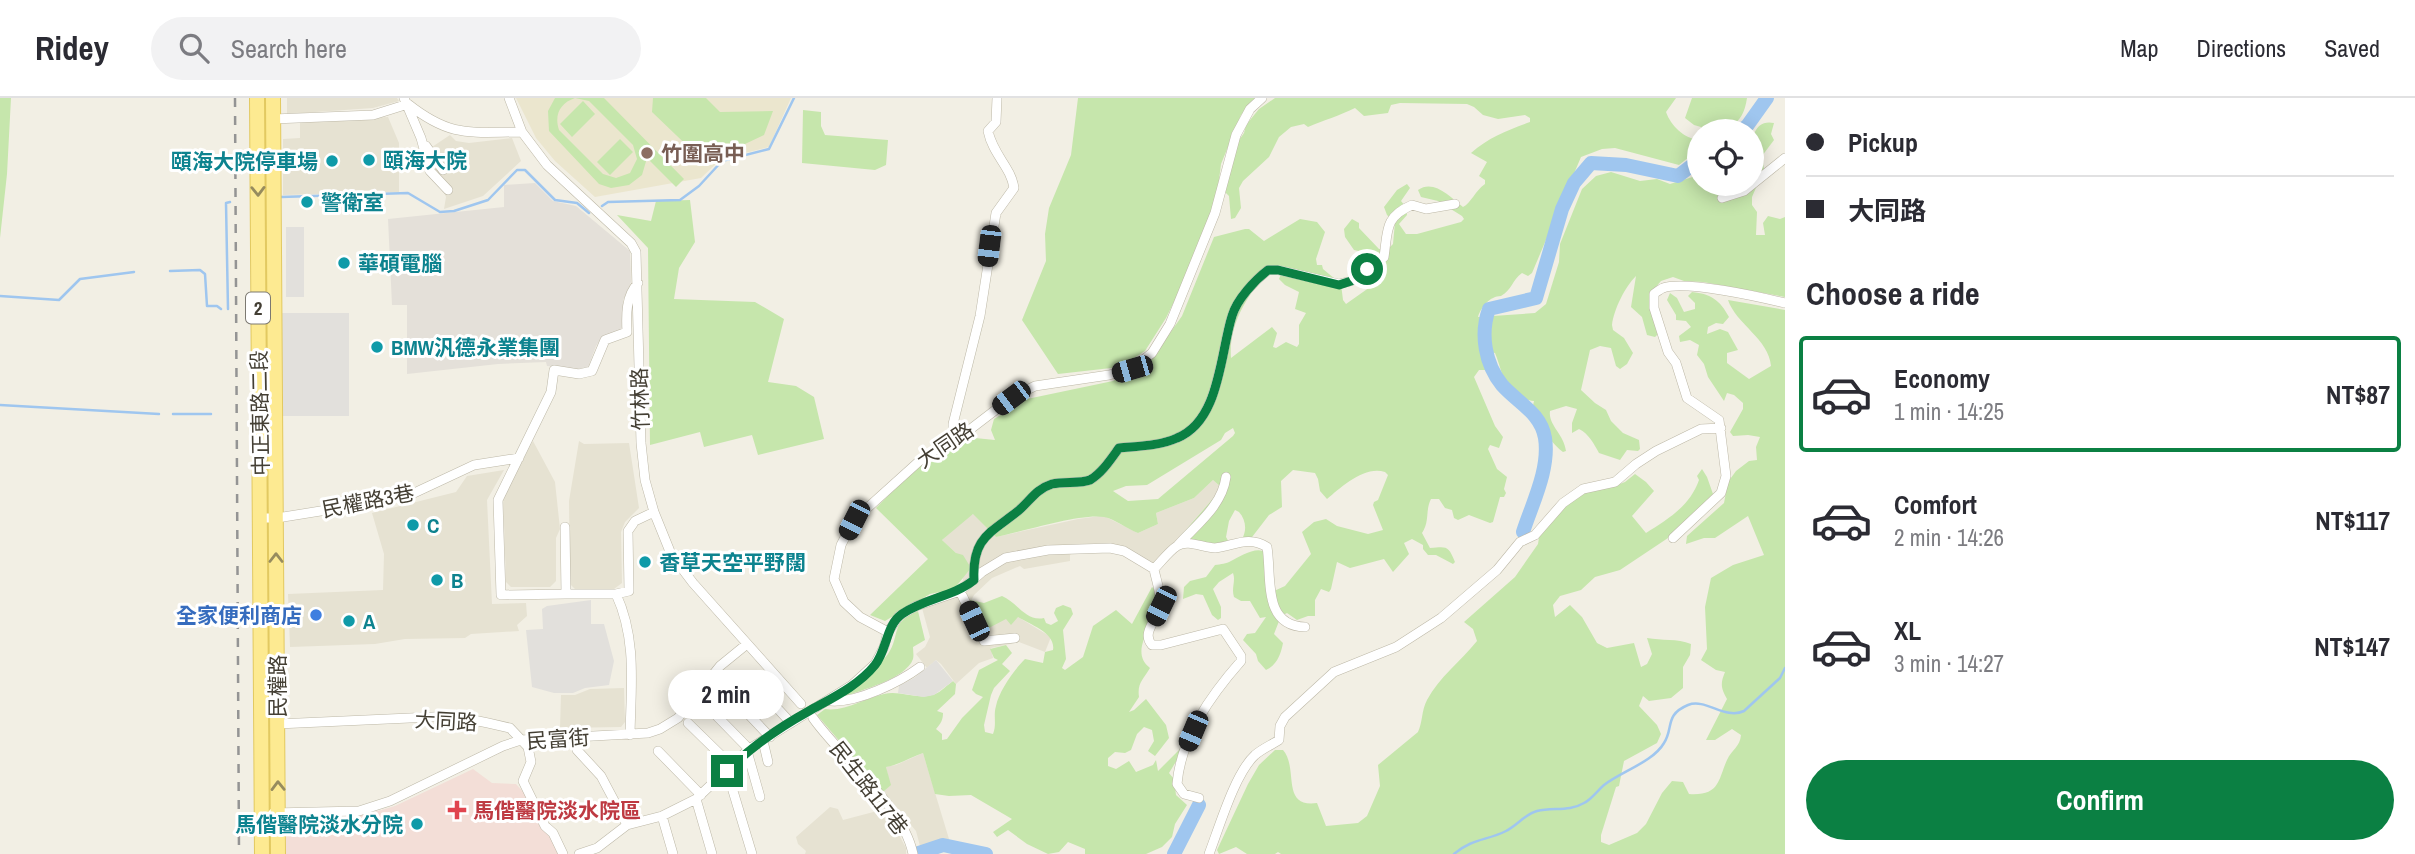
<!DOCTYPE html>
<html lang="en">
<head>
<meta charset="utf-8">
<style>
  body { margin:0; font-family:"Archivo Narrow","Noto Sans TC",sans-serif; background:#f2f2f3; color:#2b2b33; height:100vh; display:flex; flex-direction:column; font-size:26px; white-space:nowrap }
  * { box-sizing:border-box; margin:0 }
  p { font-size:23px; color:#7c7c81 }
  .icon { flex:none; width:38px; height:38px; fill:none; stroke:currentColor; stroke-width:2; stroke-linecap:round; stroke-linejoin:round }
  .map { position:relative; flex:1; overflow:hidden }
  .panel { display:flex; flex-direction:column; background:#fff; width:630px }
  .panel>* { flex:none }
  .hud { display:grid; align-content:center; height:154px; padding:0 21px; background:#fff }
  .fabs { position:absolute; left:1687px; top:21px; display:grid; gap:14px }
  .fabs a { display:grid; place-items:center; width:77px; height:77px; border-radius:50%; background:#fff; box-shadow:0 4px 18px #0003; font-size:35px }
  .end { position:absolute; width:32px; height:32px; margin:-16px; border:9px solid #0b8043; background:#fff; box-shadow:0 0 0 4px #fff }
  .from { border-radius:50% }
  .bubble { position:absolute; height:49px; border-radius:24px; background:#fff; box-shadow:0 4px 18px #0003; font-size:23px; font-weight:800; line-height:49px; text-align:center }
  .car { position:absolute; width:21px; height:42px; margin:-21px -10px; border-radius:9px; box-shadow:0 0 5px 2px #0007; background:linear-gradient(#222 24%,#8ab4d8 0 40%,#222 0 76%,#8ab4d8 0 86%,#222 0) }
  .hud b { display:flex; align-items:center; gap:24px; height:66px; font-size:26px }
  .hud b+b { border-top:2px solid #e1e1e2 }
  .hud i { width:18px; height:18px; background:#2b2b33 }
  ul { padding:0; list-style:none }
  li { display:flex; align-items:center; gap:21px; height:116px; margin:0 14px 10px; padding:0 7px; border:4px solid transparent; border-radius:7px }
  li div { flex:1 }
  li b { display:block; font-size:26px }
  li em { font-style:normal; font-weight:800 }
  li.current { border-color:#0b8043 }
  li>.icon { width:63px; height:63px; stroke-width:1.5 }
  h2 { padding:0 21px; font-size:32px; line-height:84px }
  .button { display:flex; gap:14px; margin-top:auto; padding:14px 21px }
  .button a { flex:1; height:80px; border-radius:42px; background:#0b8043; color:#fff; font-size:28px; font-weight:800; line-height:80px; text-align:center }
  header { display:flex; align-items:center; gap:42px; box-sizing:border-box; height:98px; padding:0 35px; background:#fff; border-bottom:2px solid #e1e1e2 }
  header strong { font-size:33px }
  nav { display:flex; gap:38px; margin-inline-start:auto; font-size:24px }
  .search { width:490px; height:63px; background:#f2f2f3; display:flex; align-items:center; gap:18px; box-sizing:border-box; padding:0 24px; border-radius:38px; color:#7c7c81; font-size:26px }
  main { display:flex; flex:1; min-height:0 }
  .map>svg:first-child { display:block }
  .residential { fill:#e6e2d2 }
  .industrial { fill:#e4e0d9 }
  .education { fill:#ebe6ce }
  .medical { fill:#f3ded7 }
  .green { fill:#c6e6ac; fill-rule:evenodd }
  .parking { fill:#e2e0dc }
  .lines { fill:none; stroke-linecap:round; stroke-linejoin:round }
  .stream { stroke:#9fc6ef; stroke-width:2.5 }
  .river { stroke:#9fc6ef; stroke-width:14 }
  .street-casing { stroke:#bdb8a7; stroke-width:10 }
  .primary-casing { stroke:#e2c961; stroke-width:16 }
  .street { stroke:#fff; stroke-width:9 }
  .primary { stroke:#fdea91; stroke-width:14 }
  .rail { stroke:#949494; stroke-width:2.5; stroke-dasharray:9 9; stroke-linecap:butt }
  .oneway { stroke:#978c5e }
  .route { stroke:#0b8043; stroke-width:9 }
  .education-dot { fill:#8d6e63; stroke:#fff; stroke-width:2.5 }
  .culture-dot { fill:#0f9aa8; stroke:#fff; stroke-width:2.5 }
  .shop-dot { fill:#3f7fe0; stroke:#fff; stroke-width:2.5 }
  .health-dot { fill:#e0444e; stroke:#fff; stroke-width:2.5 }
  .labels { text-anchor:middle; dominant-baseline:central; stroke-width:6; stroke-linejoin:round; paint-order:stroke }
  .shield { fill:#fff; stroke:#7c7971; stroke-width:2 }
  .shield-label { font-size:19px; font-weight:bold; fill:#443f34 }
  .education-label { font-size:21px; font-weight:bold; fill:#785e54; stroke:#fff; text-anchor:start }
  .culture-label { font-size:21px; font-weight:bold; fill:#0d838f; stroke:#fff; text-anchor:start }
  .street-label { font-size:21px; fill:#443f34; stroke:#fff }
  .shop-label { font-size:21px; font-weight:bold; fill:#366cbe; stroke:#fff; text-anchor:end }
  .health-label { font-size:21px; font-weight:bold; fill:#be3a42; stroke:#fff; text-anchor:start }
</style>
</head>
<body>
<header>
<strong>Ridey</strong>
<div class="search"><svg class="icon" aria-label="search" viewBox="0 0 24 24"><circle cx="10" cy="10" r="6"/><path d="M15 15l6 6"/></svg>Search here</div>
<nav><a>Map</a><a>Directions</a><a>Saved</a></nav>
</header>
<main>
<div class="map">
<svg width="1785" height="756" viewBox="0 0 1785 756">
  <rect width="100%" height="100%" fill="#f2efe4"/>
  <path class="residential" d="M287 0H397L399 3 373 10 287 16Z
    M388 19 399 45V94L283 97V41L300 40V23Z
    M450 37 456 43 469 45 512 40 521 63 483 98 444 111 446 99 426 53Z
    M533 343 555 384 560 431 556 440V483L550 489H511L506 484 503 398Z
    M579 343 584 346 629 345 639 410 625 424 621 434 622 485 614 491H575L570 486 569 403Z
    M504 372 487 402 492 506 526 505 527 518 517 527 519 533 471 536 465 540 405 541 375 546 290 549 288 496 383 492 384 456 372 415 456 394 467 378Z
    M1213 382 1222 390 1154 468 1129 451 1103 445 1080 446 1070 457V463L1024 471 1020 468 992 480 974 497 971 503 1006 521 1018 519 1051 539 1045 554 1019 544 991 550 993 560 979 565 956 586 941 566 936 562 927 570 916 556 925 549 930 539 922 510 954 491 963 482 956 455 942 442 970 417 974 416 996 439 1078 421 1100 418 1106 419 1138 435 1158 426 1156 415 1194 400Z
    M624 590 625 624 621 629 560 630 561 597H575L590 591Z
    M923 655 949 741 920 748 916 733 883 694 890 687 886 669 896 667Z
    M830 709 838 711 843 722 881 712 898 735 906 750V756H805L806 753 798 746 796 739Z"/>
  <path class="industrial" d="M535 85 553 103 576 108 630 153 631 184 623 203V228L620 233 602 239 596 248 587 272 547 268 546 264 498 266 407 276V207H392L388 121 504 109V87Z"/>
  <path class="education" d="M516 0H791L769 49 721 61 701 80 595 99 555 63 536 40Z"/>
  <path class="medical" d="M473 671 492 685 516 686 527 698 551 738 559 756H286V728L291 723 297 720 345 719 368 716 395 708Z"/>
  <path class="green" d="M0 0H11L7 76 0 140Z
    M555 0H604L684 81 676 89 647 60 642 77 629 87 611 90 599 86 549 33 548 13ZM575 0 589 3 633 47 637 61 630 75 616 80 603 76 559 32C554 17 560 5 575 0Z
    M653 0H706L720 14 773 13 764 37 745 46 715 45 700 60 652 14Z
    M1078 0H1257L1241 17 1221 66 1214 122 1166 220 1145 253 1120 269 1058 276 1022 222 1046 163 1045 136 1049 110 1071 57Z
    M1275 0H1676L1666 14C1671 28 1684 40 1698 42L1699 51 1679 67 1615 50 1602 51 1581 59 1532 175 1528 178 1522 175C1512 182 1512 192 1501 198 1490 198 1481 209 1478 219L1535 215 1546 206 1559 164 1560 146 1582 91 1596 78 1611 74 1640 83 1657 81 1670 86 1699 77V86H1752C1752 67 1744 19 1774 25L1771 36 1774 42 1762 58 1764 71 1752 99V107L1757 114 1756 137H1765L1763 125 1768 118 1780 121 1785 119V199L1703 184 1684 183 1673 179 1661 183 1649 197 1658 236 1655 239 1647 237 1642 219 1631 209 1636 178C1625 189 1614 211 1612 227L1613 232 1624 240 1633 255 1627 266 1620 271 1616 268 1611 250 1600 248 1590 252 1581 292 1595 305 1606 312 1611 323 1623 335 1639 342 1640 351 1638 353 1627 352 1620 362 1599 355C1594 346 1589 336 1579 331L1572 335V325L1577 311 1566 308 1550 313C1548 327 1564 336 1566 353L1563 354C1545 340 1545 327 1532 312L1534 303C1502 298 1505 279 1495 255L1485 253 1493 272H1479L1474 279 1495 328 1503 339 1499 350 1490 347 1488 351 1497 371 1507 379 1504 391 1506 395 1504 399H1500L1493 424 1490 425 1469 417 1458 422 1454 420 1452 412 1445 410 1439 401H1431C1425 413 1430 423 1422 435L1430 450C1447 449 1448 447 1455 464L1453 466 1436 457H1428L1423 451V447L1412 441 1404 445 1409 456 1393 474 1384 461 1350 470 1337 464 1331 491 1329 494 1321 491 1315 502V518H1308L1297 522 1287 515 1281 518 1274 536 1283 545C1281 556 1277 567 1266 572L1258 563 1256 556 1243 542 1247 536 1255 535 1266 519 1260 520 1250 503H1241L1234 499C1231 490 1236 483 1233 475L1219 484 1213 491 1221 509V520L1218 522 1212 517 1203 497 1196 496 1183 501 1184 489 1190 483 1206 479 1215 467C1221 466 1226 466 1231 463 1243 457 1266 441 1272 465 1274 473 1273 484 1274 493L1285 488 1311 456 1302 434 1314 424 1326 421 1337 428 1368 436 1383 432 1373 407 1374 404 1378 402 1388 377 1385 374C1365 367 1341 389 1327 401L1320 393 1318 381 1315 375 1293 372 1281 383 1282 409 1269 417 1249 443 1242 441C1247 432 1246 422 1239 414L1235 412 1229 423 1226 439 1230 446H1211L1196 442 1171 449 1222 390 1213 382 1194 400 1156 415 1158 426 1138 435C1127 431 1115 421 1104 419 1081 415 1021 434 996 439L973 416 942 442 956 455 963 457 971 470 954 491 930 496 885 523 870 517 928 461 876 410 916 369 929 366 945 352 975 340 995 342 991 332 994 321 1027 301 1113 283 1144 266 1158 252 1182 218 1214 139 1245 131H1249L1264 143 1300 121 1317 124 1325 134 1316 161 1317 167H1322L1323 171 1341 186 1343 202 1346 206 1380 182 1374 177 1375 165 1368 155 1354 152 1345 139 1344 131 1352 121 1359 125V130L1379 151 1390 149 1393 146 1395 124 1387 117 1384 109 1397 92 1407 86 1410 90 1401 103 1406 109 1407 117 1399 126 1406 136H1417L1461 124 1464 121 1462 118 1438 103 1421 99 1418 92C1434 81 1450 99 1463 109 1471 105 1475 93 1485 86V82L1479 78 1487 64 1471 55C1489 39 1508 32 1530 24V20L1525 17 1498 21 1483 17 1474 9 1467 6 1400 5 1391 7 1388 15 1364 18 1355 10C1339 18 1324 22 1308 29L1304 26 1291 29 1279 39 1269 59 1243 83 1239 90 1241 110 1235 120 1231 121 1229 98 1223 92 1237 45 1244 35 1246 27 1259 11ZM1275 167 1283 171 1279 181 1285 187 1299 194 1295 211 1306 215 1299 227V246L1297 249 1286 244 1276 250 1273 249 1277 235 1272 229 1231 260C1228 225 1250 192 1275 167ZM1233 330 1235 335 1233 338 1158 401 1128 403 1113 393 1126 388 1147 387 1221 342 1225 335Z
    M1692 0H1747C1743 28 1728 33 1702 33L1701 29 1694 27 1685 20Z
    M583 3 595 16 572 39 560 26Z
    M803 12 821 14V28L825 37 888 42 886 67 875 72 802 65Z
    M620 41 633 54 610 77 597 64Z
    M690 102 695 144 679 170 674 201 755 204 784 221 768 284 796 288 814 299 824 341 758 357 752 337 704 349 700 334 650 347 648 150 617 117 651 123 656 103Z
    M1692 194C1711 196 1720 202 1729 219L1723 226 1716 225 1708 229 1707 236 1720 231 1728 234 1738 252 1727 255V265L1749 281 1771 268C1769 241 1736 226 1728 202L1785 212V756H1281L1278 754 1275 756H1247L1236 749 1219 756 1217 752 1248 686 1259 667 1275 652H1283C1299 670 1280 710 1317 705L1326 728 1358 725 1367 718 1380 688 1378 667 1418 634C1423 623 1421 614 1427 602 1439 579 1461 563 1477 543L1473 531 1464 524 1515 479 1538 446 1541 427 1576 392 1612 389 1625 384 1635 376 1646 384 1654 393 1632 418 1646 435C1668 421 1690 408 1699 382L1697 378 1702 371 1707 379 1713 396 1668 440 1620 472 1595 479 1581 492 1560 498 1553 507 1555 519 1570 507 1582 519 1597 545 1607 550 1634 545 1641 569 1647 566 1652 556 1647 540C1662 543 1677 540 1691 546L1690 557 1683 569V590L1671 600 1649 603 1643 598 1639 608 1657 627 1661 636 1657 645 1624 663 1619 688 1616 689 1601 737V744L1609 747 1637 735 1646 726 1662 695 1672 683 1683 684 1689 696C1720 698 1718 682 1727 662 1732 651 1740 649 1741 637L1732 631 1715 642H1706L1727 601C1721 590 1720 586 1725 574L1716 572 1701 562 1707 551 1705 509 1711 480 1733 467 1764 457 1748 418 1715 440H1704L1686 446 1687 438 1724 405 1728 384 1736 373 1749 363 1757 362 1756 349 1760 339 1748 337 1733 338 1730 334 1743 311V305L1734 297 1727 295 1724 303 1708 279 1704 266 1697 257 1699 247 1690 242 1680 244 1679 238 1691 229 1686 223 1676 222V217L1667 202 1670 195 1677 200 1684 214 1695 211V205L1688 198Z
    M1152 489 1155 492C1156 497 1157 503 1157 508 1155 527 1128 553 1150 570 1143 582 1137 585 1139 599L1129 614 1134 612 1146 601 1166 627 1169 640 1155 658 1148 653 1154 643 1152 632 1144 629 1137 636 1131 652 1125 655 1115 654 1108 660V668L1116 671 1129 663 1136 674 1153 667 1156 662 1158 673 1180 651V657L1169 675 1174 681 1176 697 1187 707 1175 726 1172 739 1162 749 1146 756H1085V751L1068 744 1059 754 1048 756 1027 746 1008 732 997 739 993 734 1012 721 971 697 949 698 935 696 923 655C911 659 899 667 886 669L891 687 883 694 817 617 825 611C845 614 865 600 884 596 901 592 919 603 935 596 941 594 947 587 953 583L956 586 955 596 937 613 943 615C943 622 941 625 936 631L942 636V642L947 641 962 620 983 599 976 596 972 592 979 572 998 562 994 560 990 551 1006 547 1012 555 1002 566 1010 573 994 590 991 597 984 627 985 634 993 636C997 626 993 618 996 608 999 593 1014 572 1025 561L1043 565 1045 554 1053 552C1056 535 1031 527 1018 519L1011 527 1006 521 985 532 981 529 970 502 984 505 1002 498C1017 504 1026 524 1044 520L1046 525 1051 527 1058 523 1054 515 1056 510 1063 507 1071 510 1073 516 1063 532 1066 561 1062 570 1065 572 1083 559 1093 528 1116 512 1132 526Z
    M918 513 925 542 913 549C913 553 914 557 913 561 906 581 861 592 843 599 857 585 876 572 888 556 901 537 889 525 918 513Z"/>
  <path class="parking" d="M286 129H304V199H286Z
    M280 215H349V318H281Z
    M591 502V526H604L614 563 609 587 585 590 573 595H554L532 589 526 532 543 531 542 511 547 508Z
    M936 562 953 583 934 597 924 599 898 595 899 588 914 580Z"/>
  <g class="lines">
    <path class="stream" d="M281 99 408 95 440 114 454 113 488 102 517 72H525L555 102 577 105 589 115
      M602 108 608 104 680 102 699 88 722 63 769 51 794 0
      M170 173 200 172 205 176 207 208H217L221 211
      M0 198 59 202 80 181 134 174
      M228 211 226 105 230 104
      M0 307 159 316
      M173 316H211
      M1454 756C1473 740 1486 743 1506 733 1518 727 1525 716 1537 713 1553 709 1569 714 1584 705 1592 701 1597 693 1604 687 1622 673 1653 664 1664 645 1674 630 1664 617 1688 607 1706 600 1725 622 1744 613L1780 580 1785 570"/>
    <path class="river" d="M1740 33 1747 28 1767 0
      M1523 434C1532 406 1550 371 1545 340 1541 315 1518 305 1502 287 1485 266 1480 236 1489 211L1536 200 1562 111 1574 85 1591 65 1626 67 1678 78 1699 62
      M916 756 943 747 986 756
      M1174 756 1199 707"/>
    <g class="street-casing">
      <path id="street" d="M404 0 421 40 430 73 448 92
        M509 0 522 34 547 67 631 145 636 154 641 345 645 382 654 414 671 456 693 485 801 606
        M408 6C451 40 470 34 522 34
        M273 21 373 17 408 6
        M426 48 443 72
        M1722 100 1744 93 1785 60
        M953 341V326L980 218 996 115 1014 90C1011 69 993 57 988 33L996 24 997 0
        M261 420H277L339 410 412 396 474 367 519 360
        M565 429 566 496 501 497 498 402 551 294 554 272 579 276 592 273 605 242 627 234C626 216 626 198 638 185
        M1673 440 1721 395 1726 378 1719 322 1687 300 1676 265 1668 254 1654 210V196C1655 195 1662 190 1663 190 1685 182 1760 199 1785 205
        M1178 447C1197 426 1222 408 1226 379
        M1154 471C1161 464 1169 453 1177 448 1188 441 1203 450 1215 450 1234 448 1248 437 1267 449 1272 479 1262 528 1305 529
        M974 482C972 440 989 436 1018 413 1030 403 1036 391 1052 386 1063 383 1080 386 1090 382 1102 375 1111 361 1119 350 1139 348 1159 348 1177 340 1220 323 1220 255 1232 218 1237 201 1255 182 1268 172H1278L1339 186 1351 183 1384 159C1388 133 1384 119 1412 107L1426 111 1455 106
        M960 493 984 543 1015 540
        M566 496H616L629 493 628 433 635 423 654 414
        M616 496C637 541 631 588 630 637
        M888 534 860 519 844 504 834 481 841 447 854 422 925 358 968 333 1011 300 1035 288 1109 277 1132 271 1152 255 1170 226 1215 115 1236 37 1250 11 1262 0
        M749 580 791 625
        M719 585 770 639
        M831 603C857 605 900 584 920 569
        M705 606 749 651
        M813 620C842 661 903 707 913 756
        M688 625 732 668
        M277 626 454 618 488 625 510 630 528 649 531 664 523 683 545 728 553 735 563 756
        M575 639 577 652 601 678 627 727
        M763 643 768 664
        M658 653 701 697
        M747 653 760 699
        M727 673 752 756
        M696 701 712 756
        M273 715 359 713 390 703 503 648 521 642 648 635 660 631 678 620 720 568 747 546
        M662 718 673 756
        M579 756 597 750 627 727 662 718 696 701 749 651 852 587 875 566 884 549 888 534 899 518 916 508 960 493 982 474 1005 460 1048 452 1110 450 1124 453 1154 471C1156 482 1161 494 1160 505 1160 520 1140 534 1152 547H1161L1223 531 1241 558V563C1211 597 1181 639 1177 686L1184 696 1199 700
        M1209 756C1219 730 1235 675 1255 657 1262 651 1271 647 1279 642L1280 628 1285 619 1334 574 1396 549 1441 520 1497 472 1520 444 1535 437 1563 405 1583 391 1615 384 1636 366 1656 353 1701 331 1721 330"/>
    </g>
    <g class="primary-casing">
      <path id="primary" d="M257 0 262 756
        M273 0 278 756"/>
    </g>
    <use href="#street" class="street"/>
    <use href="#primary" class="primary"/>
    <path class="rail" d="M235 0 239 756"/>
  </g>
  <defs><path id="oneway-chevron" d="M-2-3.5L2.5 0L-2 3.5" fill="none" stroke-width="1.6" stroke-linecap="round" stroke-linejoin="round" transform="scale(1.75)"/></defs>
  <g class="oneway">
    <use href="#oneway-chevron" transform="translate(258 93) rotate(89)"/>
    <use href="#oneway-chevron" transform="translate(276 460) rotate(-90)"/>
    <use href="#oneway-chevron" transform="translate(278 688) rotate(-91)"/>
  </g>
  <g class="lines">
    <path class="route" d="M727 673C751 649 780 629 809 613 832 600 858 588 875 567 887 552 886 527 902 516 925 500 953 499 974 482 972 440 989 436 1018 413 1030 403 1036 391 1052 386 1063 383 1080 386 1090 382 1102 375 1111 361 1119 350 1139 348 1159 348 1177 340 1220 323 1220 256 1232 218 1237 201 1255 182 1268 172H1278L1339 187 1351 183 1367 171"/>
  </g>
  <circle class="education-dot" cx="647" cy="55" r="7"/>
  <g class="culture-dot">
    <circle cx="369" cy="62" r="7"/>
    <circle cx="332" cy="63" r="7"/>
    <circle cx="307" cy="104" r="7"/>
    <circle cx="344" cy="165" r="7"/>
    <circle cx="377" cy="249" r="7"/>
    <circle cx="413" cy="427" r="7"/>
    <circle cx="645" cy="464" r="7"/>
    <circle cx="437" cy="482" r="7"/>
    <circle cx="349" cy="523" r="7"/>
    <circle cx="417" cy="726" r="7"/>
  </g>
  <circle class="shop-dot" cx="316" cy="517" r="7"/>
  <path class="health-dot" d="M453.5 701.5h7v7h7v7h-7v7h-7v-7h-7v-7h7z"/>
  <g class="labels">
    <rect class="shield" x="246" y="194.5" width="24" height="31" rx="5"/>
    <g class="shield-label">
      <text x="258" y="210">2</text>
    </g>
    <g class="education-label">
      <text x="661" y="55">竹圍高中</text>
    </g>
    <g class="culture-label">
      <text x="383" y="62">頤海大院</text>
      <text x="318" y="63" text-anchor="end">頤海大院停車場</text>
      <text x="321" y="104">警衛室</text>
      <text x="358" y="165">華碩電腦</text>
      <text x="391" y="249">BMW汎德永業集團</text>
      <text x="427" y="427">C</text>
      <text x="659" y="464">香草天空平野闊</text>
      <text x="451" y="482">B</text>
      <text x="363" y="523">A</text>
      <text x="403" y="726" text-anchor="end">馬偕醫院淡水分院</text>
    </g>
    <g class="street-label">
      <text transform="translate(640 301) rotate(-92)">竹林路</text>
      <text transform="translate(260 315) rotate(-91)">中正東路二段</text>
      <text transform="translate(945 347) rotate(-34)">大同路</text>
      <text transform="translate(368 403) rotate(-11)">民權路3巷</text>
      <text transform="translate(277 588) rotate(-90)">民權路</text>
      <text transform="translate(446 623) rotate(3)">大同路</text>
      <text transform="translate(558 641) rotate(-4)">民富街</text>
      <text transform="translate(869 690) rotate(52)">民生路117巷</text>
    </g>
    <g class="shop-label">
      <text x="302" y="517">全家便利商店</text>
    </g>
    <g class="health-label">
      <text x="473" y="712">馬偕醫院淡水院區</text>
    </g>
  </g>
</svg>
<div class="fabs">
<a><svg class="icon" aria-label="locate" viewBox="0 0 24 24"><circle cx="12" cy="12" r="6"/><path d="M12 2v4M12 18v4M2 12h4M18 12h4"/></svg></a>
</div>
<i class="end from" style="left:1367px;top:171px"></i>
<i class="end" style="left:727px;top:673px"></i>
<div class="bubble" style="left:668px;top:572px;width:116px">2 min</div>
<i class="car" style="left:989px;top:148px;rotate:187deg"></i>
<i class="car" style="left:1132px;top:271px;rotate:254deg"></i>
<i class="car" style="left:1011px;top:300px;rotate:233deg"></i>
<i class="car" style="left:854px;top:422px;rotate:207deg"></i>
<i class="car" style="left:1161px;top:508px;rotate:206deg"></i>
<i class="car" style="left:974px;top:523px;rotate:335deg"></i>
<i class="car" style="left:1193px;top:633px;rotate:203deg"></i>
</div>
<section class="panel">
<div class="hud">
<b><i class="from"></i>Pickup</b>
<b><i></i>大同路</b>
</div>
<h2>Choose a ride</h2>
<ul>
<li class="current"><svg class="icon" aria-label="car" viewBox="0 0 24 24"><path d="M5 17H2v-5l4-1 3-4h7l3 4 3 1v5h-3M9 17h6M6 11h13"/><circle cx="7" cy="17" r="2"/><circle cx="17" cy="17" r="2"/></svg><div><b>Economy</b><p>1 min · 14:25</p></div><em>NT$87</em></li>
<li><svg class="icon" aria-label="car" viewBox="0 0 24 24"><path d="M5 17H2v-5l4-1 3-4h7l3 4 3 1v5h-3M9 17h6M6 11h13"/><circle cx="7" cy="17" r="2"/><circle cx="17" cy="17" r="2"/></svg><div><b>Comfort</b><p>2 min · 14:26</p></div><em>NT$117</em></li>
<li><svg class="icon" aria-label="car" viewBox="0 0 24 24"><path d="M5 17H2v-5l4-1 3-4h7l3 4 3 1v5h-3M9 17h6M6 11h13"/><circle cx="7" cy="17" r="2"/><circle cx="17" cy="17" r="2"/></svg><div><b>XL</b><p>3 min · 14:27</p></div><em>NT$147</em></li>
</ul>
<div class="button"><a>Confirm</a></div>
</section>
</main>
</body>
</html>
